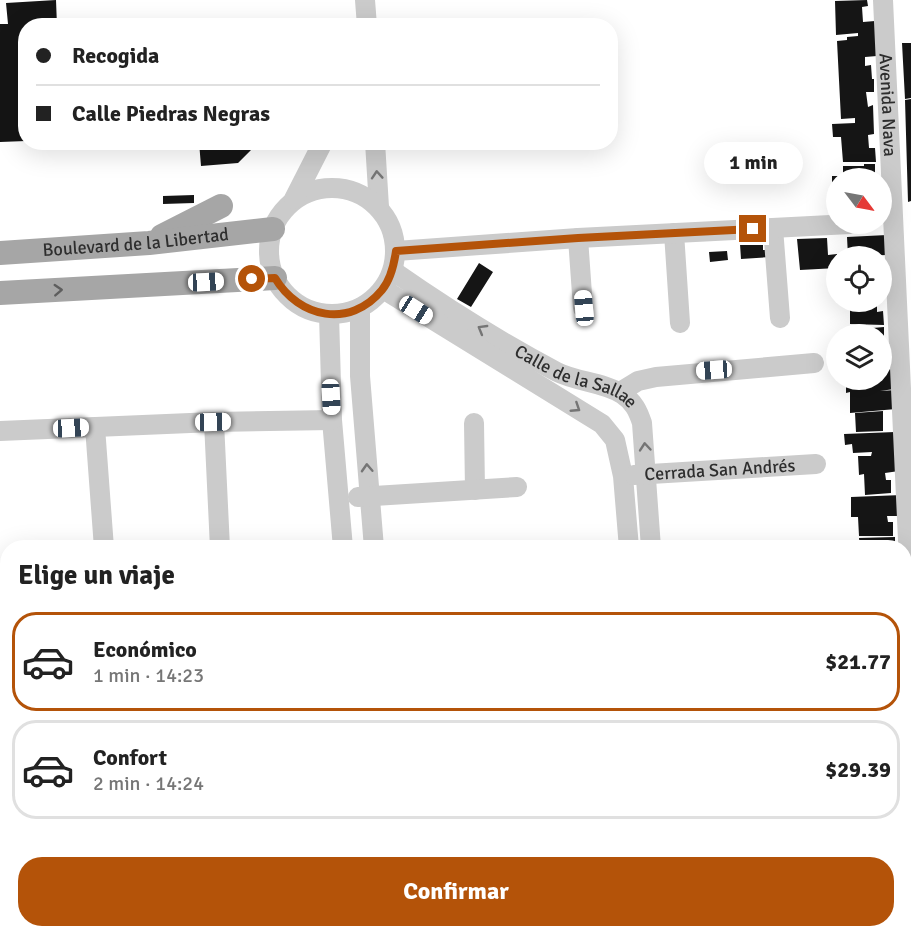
<!DOCTYPE html>
<html lang="es">
<head>
<meta charset="utf-8">
<style>
  body { margin:0; font-family:Signika,sans-serif; background:#f2f2f2; color:#222; height:100vh; display:flex; flex-direction:column; font-size:22px; white-space:nowrap }
  * { box-sizing:border-box; margin:0 }
  p { font-size:20px; color:#767676 }
  .icon { flex:none; width:33px; height:33px; fill:none; stroke:currentColor; stroke-width:2; stroke-linecap:round; stroke-linejoin:round }
  .map { position:relative; flex:1; overflow:hidden }
  .sheet { position:absolute; left:0px; top:540px; width:912px; height:398px; display:flex; flex-direction:column; background:#fff; border-radius:24px 24px 0 0; box-shadow:0 6px 24px #0002 }
  .sheet>* { flex:none }
  .guide { position:absolute; left:18px; top:18px; width:600px; height:132px; border-radius:24px; box-shadow:0 6px 24px #0002; display:grid; align-content:center; height:132px; padding:0 18px; background:#fff }
  .needle { width:39px; rotate:122deg }
  .controls { position:absolute; left:826px; top:168px; display:grid; gap:12px }
  .controls a { display:grid; place-items:center; width:66px; height:66px; border-radius:50%; background:#fff; box-shadow:0 6px 24px #0002; font-size:30px }
  .end { position:absolute; width:27px; height:27px; margin:-14px; border:8px solid #b45309; background:#fff; box-shadow:0 0 0 3px #fff }
  .from { border-radius:50% }
  .bubble { position:absolute; height:42px; border-radius:21px; background:#fff; box-shadow:0 6px 24px #0002; font-size:20px; font-weight:700; line-height:42px; text-align:center }
  .car { position:absolute; width:18px; height:36px; margin:-18px -9px; border-radius:8px; box-shadow:0 0 4px 2px #0007; background:linear-gradient(#fff 24%,#345 0 40%,#fff 0 76%,#345 0 86%,#fff 0) }
  .guide b { display:flex; align-items:center; gap:21px; height:57px; font-size:22px }
  .guide b+b { border-top:2px solid #e0e0e0 }
  .guide i { width:15px; height:15px; background:#222 }
  ul { padding:0; list-style:none }
  li { display:flex; align-items:center; gap:18px; height:99px; margin:0 12px 9px; padding:0 6px; border:3px solid #e0e0e0; border-radius:24px }
  li div { flex:1 }
  li b { display:block; font-size:22px }
  li em { font-style:normal; font-weight:700 }
  li.current { border-color:#b45309 }
  li>.icon { width:54px; height:54px; stroke-width:1.5 }
  h2 { padding:0 18px; font-size:27px; line-height:72px }
  .cta { display:flex; gap:12px; margin-top:auto; padding:12px 18px }
  .cta a { flex:1; height:69px; border-radius:24px; background:#b45309; color:#fff; font-size:24px; font-weight:700; line-height:69px; text-align:center }
  .map>svg:first-child { display:block }
  .green { fill:#e6ebdb }
  .building { fill:#151515 }
  .lines { fill:none; stroke-linecap:round; stroke-linejoin:round }
  .minor { stroke:#cbcbcb; stroke-width:20 }
  .major { stroke:#a6a6a6; stroke-width:24 }
  .oneway { stroke:#757575 }
  .oneway2 { stroke:#5e5e5e }
  .route { stroke:#b45309; stroke-width:8 }
  .labels { text-anchor:middle; dominant-baseline:central; stroke-width:6; stroke-linejoin:round; paint-order:stroke }
  .street-label { font-size:18px; fill:#2e2e2e; stroke:#fff }
</style>
</head>
<body>
<div class="map">
<svg width="911" height="937" viewBox="0 0 911 937">
  <rect width="100%" height="100%" fill="#fff"/>
  <path class="green" d="M0 795H7L8 930H91L86 937H0Z
    M634 930H707L708 937H635Z"/>
  <path class="building" d="M56 0 57 26H26V141L0 142V24H8L6 3Z
    M867 0 868 6 862 7 863 22 875 21 877 56 865 57V66L871 65 872 79H874V92H866L868 107 873 105 874 134 868 135 869 148H875L876 162H843L841 137H833L832 124 855 123V118L841 119 837 41 847 40V37L858 36V33L836 35 835 1Z
    M902 43H911V98L905 99Z
    M911 99V201L908 202 905 100Z
    M199 142H251V150L238 163 201 166Z
    M864 164H875V174H870L871 178H837V187H832V176H843V166H864Z
    M194 195V203L163 204V196Z
    M887 235 889 255 848 256 847 237Z
    M827 238 828 255 837 254V268L800 270 797 239Z
    M763 243V250H770V257L741 259 740 244Z
    M727 251 728 260 710 262 709 252Z
    M479 263 493 272 471 307 457 299Z
    M850 302H877V312L883 311 884 325 850 324Z
    M884 327V340H882V334H851L850 330Z
    M892 346 893 356H885L886 368H882V347Z
    M893 369 894 389 880 391 896 390V409L850 413V392L846 393V380H882V370Z
    M883 411V431L856 432 855 413Z
    M895 432 899 471 885 473 886 480H891V493L865 495 864 474 859 475 858 456H871L872 452 853 453 852 444 845 445 844 434Z
    M902 495 903 516H887L888 522H893V536H859L858 517H851V497Z
    M895 537V548H860L859 538Z
    M216 930H261L257 937H216L213 935Z"/>
  <g class="lines">
    <g class="minor">
      <path d="M365 0 367 26"/>
      <path id="s1" d="M883 0 911 605"/>
      <path d="M375 142 379 207"/>
      <circle cx="332" cy="251" r="63"/>
      <path d="M294 199 323 142"/>
      <path d="M773 228 780 318"/>
      <path d="M674 233 680 323"/>
      <path d="M578 238 583 308"/>
      <path d="M396 251 578 238 850 224"/>
      <path id="s2" d="M393 271C446 308 500 342 557 372 577 382 603 382 622 394 634 402 638 411 642 423L651 548"/>
      <path d="M383 289 602 424 615 440 623 476 629 548"/>
      <path d="M360 308V376L374 548"/>
      <path d="M329 314 332 420 343 548"/>
      <path d="M620 392 638 381 656 377 814 363"/>
      <path d="M214 422 220 548"/>
      <path d="M474 423 475 490"/>
      <path d="M95 427 104 548"/>
      <path d="M0 431 214 422 332 420"/>
      <path id="s3" d="M634 475 816 464"/>
      <path d="M358 497 517 487"/>
      <path d="M904 662 911 661"/>
      <path d="M0 684 4 760"/>
      <path d="M623 930V937"/>
      <path d="M727 930V937"/>
      <path d="M131 937 137 930"/>
      <path d="M279 937 282 930"/>
      <path d="M311 937 315 930"/>
    </g>
    <g class="major">
      <path d="M162 236 221 206"/>
      <path id="s4" d="M0 253 149 243 273 229"/>
      <path d="M0 293 275 278"/>
    </g>
  </g>
  <defs><path id="oneway-chevron" d="M-2-3.5L2.5 0L-2 3.5" fill="none" stroke-width="1.6" stroke-linecap="round" stroke-linejoin="round" transform="scale(1.5)"/></defs>
  <g class="oneway">
    <use href="#oneway-chevron" transform="translate(377 175) rotate(-94)"/>
    <use href="#oneway-chevron" transform="translate(482 329) rotate(-150)"/>
    <use href="#oneway-chevron" transform="translate(576 408) rotate(33)"/>
    <use href="#oneway-chevron" transform="translate(645 447) rotate(-95)"/>
    <use href="#oneway-chevron" transform="translate(367 468) rotate(-93)"/>
  </g>
  <use class="oneway2" href="#oneway-chevron" transform="translate(58 290) rotate(-3)"/>
  <g class="lines">
    <path class="route" d="M252 279 275 278C299 318 350 329 382 290 391 279 394 265 396 251L578 238 753 229"/>
  </g>
  <g class="labels">
    <g class="street-label">
      <text stroke="none"><textPath href="#s1" startOffset="105">Avenida Nava</textPath></text>
      <text stroke="none"><textPath href="#s4" startOffset="136">Boulevard de la Libertad</textPath></text>
      <text stroke="none"><textPath href="#s2" startOffset="212">Calle de la Sallae</textPath></text>
      <text stroke="none"><textPath href="#s3" startOffset="86">Cerrada San Andrés</textPath></text>
    </g>
  </g>
</svg>
<div class="controls">
<a><svg class="needle" viewBox="-14 -14 28 28"><path d="M0-13l5 13h-10z" fill="#e53935"/><path d="M0 13l5-13h-10z" fill="#767676"/></svg></a>
<a><svg class="icon" aria-label="locate" viewBox="0 0 24 24"><circle cx="12" cy="12" r="6"/><path d="M12 2v4M12 18v4M2 12h4M18 12h4"/></svg></a>
<a><svg class="icon" aria-label="layers" viewBox="0 0 24 24"><path d="M12 4l9 5-9 5-9-5zM3 14l9 5 9-5"/></svg></a>
</div>
<i class="end from" style="left:252px;top:279px"></i>
<i class="end" style="left:753px;top:229px"></i>
<div class="bubble" style="left:704px;top:142px;width:99px">1 min</div>
<i class="car" style="left:206px;top:282px;rotate:87deg"></i>
<i class="car" style="left:584px;top:308px;rotate:355deg"></i>
<i class="car" style="left:416px;top:310px;rotate:122deg"></i>
<i class="car" style="left:714px;top:370px;rotate:266deg"></i>
<i class="car" style="left:331px;top:397px;rotate:177deg"></i>
<i class="car" style="left:213px;top:422px;rotate:89deg"></i>
<i class="car" style="left:71px;top:428px;rotate:87deg"></i>
<div class="guide">
<b><i class="from"></i>Recogida</b>
<b><i></i>Calle Piedras Negras</b>
</div>
<section class="sheet">
<h2>Elige un viaje</h2>
<ul>
<li class="current"><svg class="icon" aria-label="car" viewBox="0 0 24 24"><path d="M5 17H2v-5l4-1 3-4h7l3 4 3 1v5h-3M9 17h6M6 11h13"/><circle cx="7" cy="17" r="2"/><circle cx="17" cy="17" r="2"/></svg><div><b>Económico</b><p>1 min · 14:23</p></div><em>$21.77</em></li>
<li><svg class="icon" aria-label="car" viewBox="0 0 24 24"><path d="M5 17H2v-5l4-1 3-4h7l3 4 3 1v5h-3M9 17h6M6 11h13"/><circle cx="7" cy="17" r="2"/><circle cx="17" cy="17" r="2"/></svg><div><b>Confort</b><p>2 min · 14:24</p></div><em>$29.39</em></li>
</ul>
<div class="cta"><a>Confirmar</a></div>
</section>
</div>
</body>
</html>
